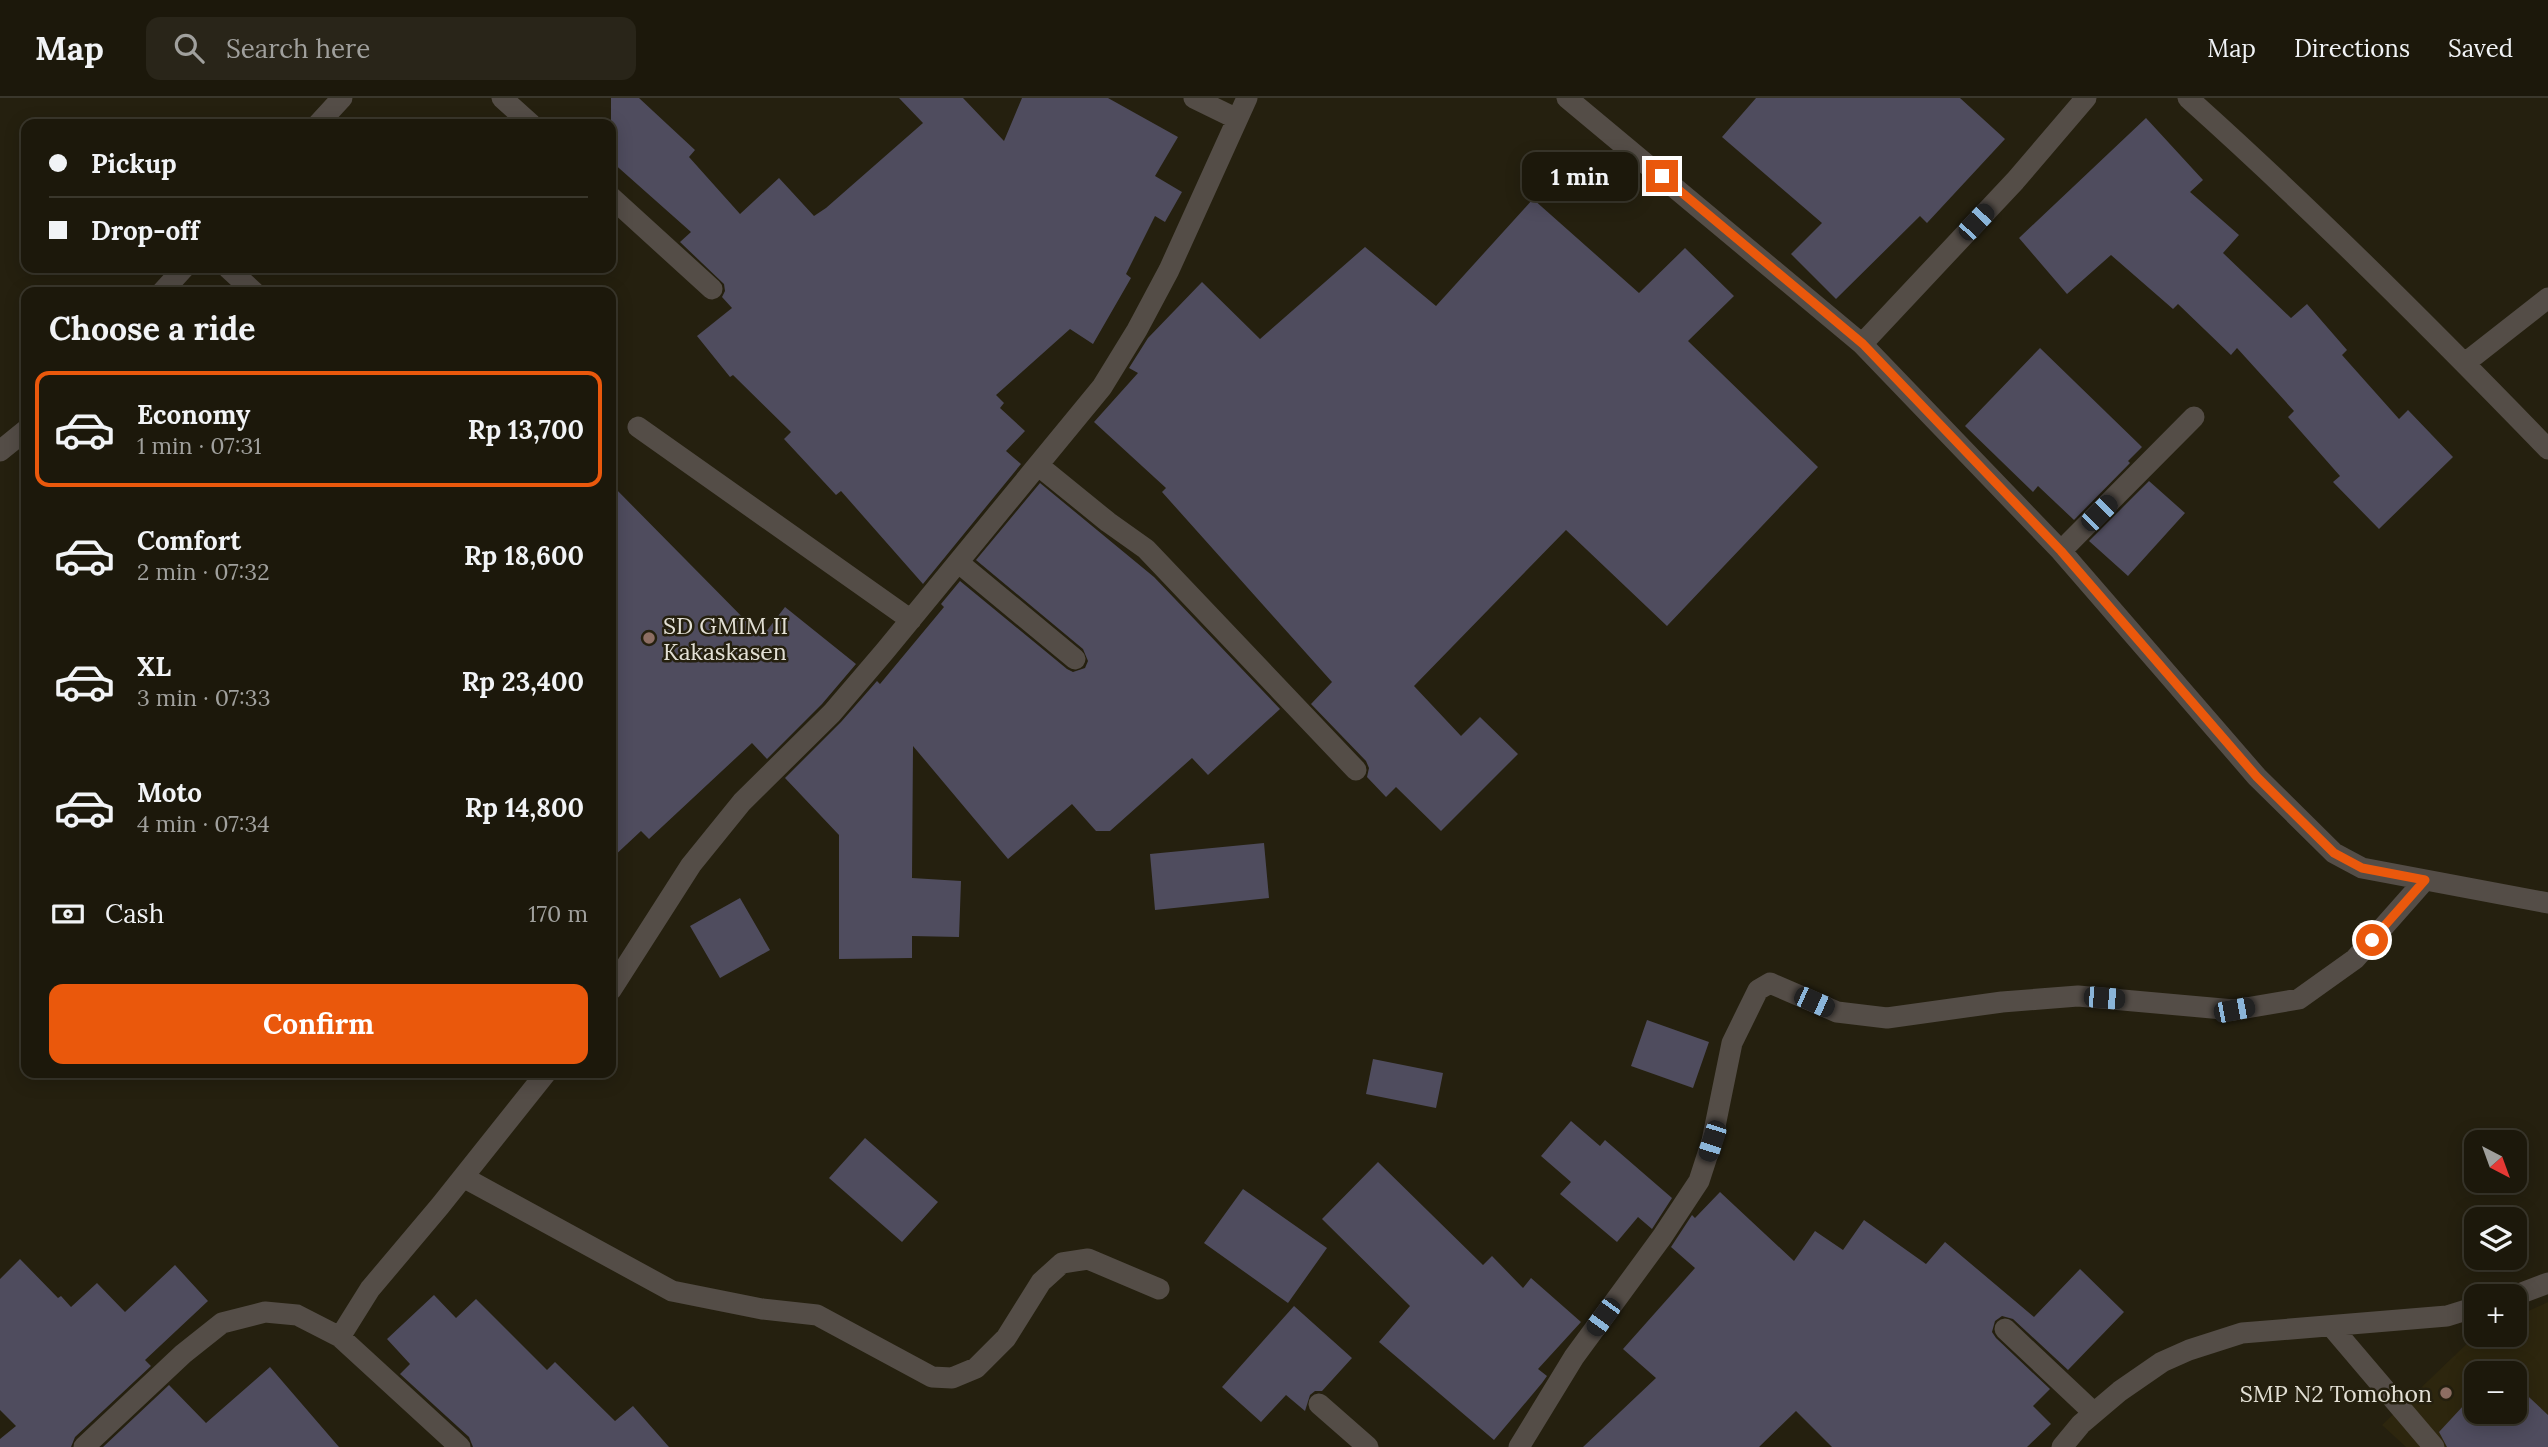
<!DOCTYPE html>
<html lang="en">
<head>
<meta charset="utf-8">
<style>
  body { margin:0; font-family:Lora,serif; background:#292519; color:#f1f3f6; height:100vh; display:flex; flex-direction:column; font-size:26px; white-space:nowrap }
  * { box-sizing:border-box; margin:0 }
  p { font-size:23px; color:#a0a09d }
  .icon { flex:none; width:38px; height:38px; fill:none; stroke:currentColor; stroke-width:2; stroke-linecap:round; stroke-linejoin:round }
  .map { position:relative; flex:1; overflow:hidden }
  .drawer { position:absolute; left:21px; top:189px; width:595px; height:791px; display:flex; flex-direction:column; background:#1c180b; border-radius:14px; box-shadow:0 4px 18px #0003,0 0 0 2px #3a372c }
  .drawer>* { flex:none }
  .guide { position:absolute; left:21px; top:21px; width:595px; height:154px; border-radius:14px; box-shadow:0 4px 18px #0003,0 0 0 2px #3a372c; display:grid; align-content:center; height:154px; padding:0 28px; background:#1c180b }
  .needle { width:46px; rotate:139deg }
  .controls { position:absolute; left:2464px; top:1032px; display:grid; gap:14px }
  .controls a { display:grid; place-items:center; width:63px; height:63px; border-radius:14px; background:#1c180b; box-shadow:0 4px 18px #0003,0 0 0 2px #3a372c; font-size:35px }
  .end { position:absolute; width:32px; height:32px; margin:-16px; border:9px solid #ea580c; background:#fff; box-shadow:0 0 0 4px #fff }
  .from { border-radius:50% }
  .bubble { position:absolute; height:49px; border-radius:14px; background:#1c180b; box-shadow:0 4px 18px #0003,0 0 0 2px #3a372c; font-size:23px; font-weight:700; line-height:49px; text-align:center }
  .car { position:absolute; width:21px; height:42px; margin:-21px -10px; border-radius:9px; box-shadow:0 0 5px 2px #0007; background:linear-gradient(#222 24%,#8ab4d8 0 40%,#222 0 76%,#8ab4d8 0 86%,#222 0) }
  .guide b { display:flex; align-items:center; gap:24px; height:66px; font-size:26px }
  .guide b+b { border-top:2px solid #3a372c }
  .guide i { width:18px; height:18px; background:#f1f3f6 }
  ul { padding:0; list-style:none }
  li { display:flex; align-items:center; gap:21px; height:116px; margin:0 14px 10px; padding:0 14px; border:4px solid transparent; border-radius:14px }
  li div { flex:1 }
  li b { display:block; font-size:26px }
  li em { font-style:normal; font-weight:700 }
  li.selected { border-color:#ea580c }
  li>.icon { width:63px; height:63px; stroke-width:1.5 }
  h2 { padding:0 28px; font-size:32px; line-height:84px }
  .pay { display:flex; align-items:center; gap:18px; height:77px; padding:0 28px; font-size:26px }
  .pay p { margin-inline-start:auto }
  .cta { display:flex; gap:14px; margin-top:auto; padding:14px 28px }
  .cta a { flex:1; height:80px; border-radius:14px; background:#ea580c; color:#fff; font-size:28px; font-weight:700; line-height:80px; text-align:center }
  header { display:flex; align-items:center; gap:42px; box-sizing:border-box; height:98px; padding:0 35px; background:#1c180b; border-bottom:2px solid #3a372c }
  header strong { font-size:33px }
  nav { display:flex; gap:38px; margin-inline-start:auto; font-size:24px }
  .search { width:490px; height:63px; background:#292519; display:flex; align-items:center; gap:18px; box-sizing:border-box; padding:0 24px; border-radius:14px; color:#a0a09d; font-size:26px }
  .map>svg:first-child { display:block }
  .built { fill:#2d260e; fill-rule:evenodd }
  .building { fill:#4f4c5e }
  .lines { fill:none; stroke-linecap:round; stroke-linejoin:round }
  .minor { stroke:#544d47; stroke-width:21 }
  .route { stroke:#ea580c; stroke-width:9 }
  .education-dot { fill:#8d6e63; stroke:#25200f; stroke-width:2.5 }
  .labels { text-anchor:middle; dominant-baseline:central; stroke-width:5; stroke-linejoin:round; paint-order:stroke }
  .poi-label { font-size:23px; fill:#e3e0d5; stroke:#25200f; text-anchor:start }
</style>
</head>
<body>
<header>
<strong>Map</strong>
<div class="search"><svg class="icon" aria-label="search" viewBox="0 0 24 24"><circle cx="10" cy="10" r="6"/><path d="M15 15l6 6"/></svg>Search here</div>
<nav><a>Map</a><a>Directions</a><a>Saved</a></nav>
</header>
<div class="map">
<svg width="2548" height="1349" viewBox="0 0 2548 1349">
  <rect width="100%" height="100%" fill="#25200f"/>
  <path class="built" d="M2548 1204V1349H2406L2382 1327 2476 1237H2515V1219ZM2476 1276H2515V1314H2476Z"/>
  <path class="building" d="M611 0H639L695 52 689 59 740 116 779 80 814 118 826 110 923 25 899 0H963L1004 43 1022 0H1108L1178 39 1155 78 1182 94 1165 124 1155 118 1126 176 1131 180 1093 246 1070 231 996 297 1004 305 1000 310 1025 333 1006 353 1021 366 923 486 841 393 836 397 784 341 791 334 733 277 730 279 697 238 732 210 722 199 725 193 724 186 680 144 691 134 611 63Z
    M1756 0H1960L2005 41 1927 125 1920 118 1836 201 1791 156 1822 125 1722 39Z
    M2146 20 2203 82 2190 94 2239 137 2223 155 2291 220 2307 206 2347 252 2342 257 2399 321 2408 312 2453 359 2379 431 2333 384 2340 378 2288 319 2294 313 2237 250 2231 257 2178 206 2173 211 2111 157 2067 196 2019 140Z
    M1533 101 1639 195 1685 150 1734 198 1688 243 1818 369 1667 528 1566 432 1414 588 1461 638 1480 619 1518 656 1441 733 1396 689 1386 699 1367 679 1369 670 1366 663 1311 606 1332 584 1162 394 1166 390 1094 324 1138 275 1129 270 1148 240 1202 184 1260 241 1365 149 1436 208Z
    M2040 250 2142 349 2128 363 2130 365 2074 422 2038 388 2033 394 1965 328Z
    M2149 383 2185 415 2128 478 2089 443Z
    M1040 385 1154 479 1280 611 1208 677 1192 660 1110 733H1096L1072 706 1008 761 913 648 912 780 961 783 959 839 912 838V860L839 861V737L785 680 841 624 877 583 880 586 944 509 941 506 960 483 1067 571 1073 574 1085 570 1088 563 1083 551 976 462Z
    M611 386 762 539 785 509 856 566 822 606 767 661 752 645 649 741 641 733 611 761Z
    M1264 745 1269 800 1155 812 1150 756Z
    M740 800 770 852 720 880 690 828Z
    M1647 922 1709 944 1693 990 1631 968Z
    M1373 961 1443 975 1436 1010 1366 996Z
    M1571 1023 1600 1048 1605 1042 1672 1100 1652 1131 1638 1119 1617 1144 1560 1096 1571 1084 1541 1058Z
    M865 1040 938 1104 902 1144 829 1080Z
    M1378 1064 1483 1167 1492 1158 1523 1190 1531 1180 1581 1224 1538 1271 1547 1278 1542 1285 1494 1342 1379 1244 1410 1208 1322 1121Z
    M1243 1091 1327 1150 1288 1205 1204 1145Z
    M1720 1094 1794 1163 1815 1133 1843 1152 1864 1122 1926 1166 1945 1144 2034 1219 2080 1171 2124 1214 2068 1272 2013 1221 2002 1218 1995 1223 1992 1234 1996 1240 2050 1291 2033 1308 2051 1326 2027 1349H1832L1796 1313 1759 1349H1583L1656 1280 1623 1251 1695 1170 1671 1149 1692 1117 1695 1120Z
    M20 1161 58 1200 61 1198 71 1209 97 1185 125 1214 175 1167 208 1203 145 1262 151 1268 75 1339 71 1349H0V1341L16 1328 0 1312V1181Z
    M434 1197 456 1220 476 1201 547 1272 555 1264 615 1323 633 1308 669 1349H473L469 1339 400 1276 410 1266 387 1241Z
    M1294 1208 1352 1260 1322 1293H1315L1310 1297 1305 1313 1286 1297 1261 1324 1222 1289Z
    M270 1269 339 1349H103L169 1287 206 1325Z
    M2515 1286 2548 1317V1349H2447L2439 1334 2476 1294V1314H2515Z"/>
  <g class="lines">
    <path class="minor" d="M502 0 531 26
      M1194 0 1237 21
      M1567 0 1862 246 2061 453 2257 679 2334 755 2362 770 2548 805
      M2188 0C2313 112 2431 230 2548 351
      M318 26 342 0
      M611 99 712 191
      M228 170 254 194
      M162 194 184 170
      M1862 246 2015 83 2086 0
      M2465 265 2548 200
      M638 329 911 522
      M0 353 26 332
      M1039 368 1108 424 1146 451 1356 672
      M2061 453 2194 319
      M959 465 1075 561
      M611 892 691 767 742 704 832 615 885 553 1102 289 1137 232 1169 172 1247 0
      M463 1079 672 1193 762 1211 817 1217 932 1279 952 1280 976 1270 1006 1240 1041 1184 1062 1165 1088 1161 1159 1191
      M2511 1199 2548 1185
      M2331 1228 2434 1349
      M2005 1231 2094 1315
      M340 1239 460 1349
      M1319 1306 1368 1349
      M84 1349 183 1256 222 1225 265 1214 297 1217 340 1239 370 1191 440 1108 546 975
      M1519 1349 1574 1259 1662 1139 1699 1083 1712 1043 1732 945 1758 892 1770 885 1837 914 1887 920 2002 904 2078 898 2234 912 2299 901 2355 861 2425 782
      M2062 1349 2081 1326 2120 1293 2162 1264 2189 1252 2242 1235 2447 1218 2476 1209"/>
  </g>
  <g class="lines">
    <path class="route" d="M1662 78 1863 246 2061 453 2257 679 2334 755 2362 770 2425 782 2372 842"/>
  </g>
  <g class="education-dot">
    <circle cx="649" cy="540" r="7"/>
    <circle cx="2446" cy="1295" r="7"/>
  </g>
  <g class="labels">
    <g class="poi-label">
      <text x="663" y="527">SD GMIM II<tspan x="663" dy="26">Kakaskasen</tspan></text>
      <text x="2432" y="1295" text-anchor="end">SMP N2 Tomohon</text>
    </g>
  </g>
</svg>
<div class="controls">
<a><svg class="needle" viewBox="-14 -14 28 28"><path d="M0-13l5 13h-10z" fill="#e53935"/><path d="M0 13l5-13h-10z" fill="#a0a09d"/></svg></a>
<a><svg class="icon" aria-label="layers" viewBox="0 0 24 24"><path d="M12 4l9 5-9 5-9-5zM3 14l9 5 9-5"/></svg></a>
<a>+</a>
<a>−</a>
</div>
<i class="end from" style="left:2372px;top:842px"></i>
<i class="end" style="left:1662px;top:78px"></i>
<div class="bubble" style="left:1522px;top:54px;width:116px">1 min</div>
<i class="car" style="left:1976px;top:124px;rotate:43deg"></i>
<i class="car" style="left:2099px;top:415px;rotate:45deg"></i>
<i class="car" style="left:2104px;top:900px;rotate:95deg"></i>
<i class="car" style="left:1814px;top:904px;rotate:114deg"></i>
<i class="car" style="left:2234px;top:912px;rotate:79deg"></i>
<i class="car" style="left:1712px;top:1043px;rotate:198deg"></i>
<i class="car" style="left:1603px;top:1219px;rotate:216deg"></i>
<div class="guide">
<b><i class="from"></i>Pickup</b>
<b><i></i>Drop-off</b>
</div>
<section class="drawer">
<h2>Choose a ride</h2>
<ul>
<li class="selected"><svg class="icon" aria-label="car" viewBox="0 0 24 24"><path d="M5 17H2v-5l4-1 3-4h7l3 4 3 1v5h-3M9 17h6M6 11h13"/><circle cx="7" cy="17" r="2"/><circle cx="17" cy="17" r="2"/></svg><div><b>Economy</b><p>1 min · 07:31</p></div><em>Rp 13,700</em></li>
<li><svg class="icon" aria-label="car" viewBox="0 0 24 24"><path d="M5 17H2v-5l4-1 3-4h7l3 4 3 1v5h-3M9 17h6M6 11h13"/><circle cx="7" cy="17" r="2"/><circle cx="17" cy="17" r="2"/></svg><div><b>Comfort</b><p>2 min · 07:32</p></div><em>Rp 18,600</em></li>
<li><svg class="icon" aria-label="car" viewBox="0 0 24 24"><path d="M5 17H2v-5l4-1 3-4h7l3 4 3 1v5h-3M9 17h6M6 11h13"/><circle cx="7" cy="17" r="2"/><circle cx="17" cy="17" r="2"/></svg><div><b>XL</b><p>3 min · 07:33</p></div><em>Rp 23,400</em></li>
<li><svg class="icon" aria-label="car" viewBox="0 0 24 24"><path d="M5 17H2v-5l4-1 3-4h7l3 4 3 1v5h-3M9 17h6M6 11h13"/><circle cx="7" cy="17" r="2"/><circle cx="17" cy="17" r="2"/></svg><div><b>Moto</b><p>4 min · 07:34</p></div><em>Rp 14,800</em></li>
</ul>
<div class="pay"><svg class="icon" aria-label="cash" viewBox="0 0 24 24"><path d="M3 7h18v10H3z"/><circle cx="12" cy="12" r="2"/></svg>Cash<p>170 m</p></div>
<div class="cta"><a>Confirm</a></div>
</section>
</div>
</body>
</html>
